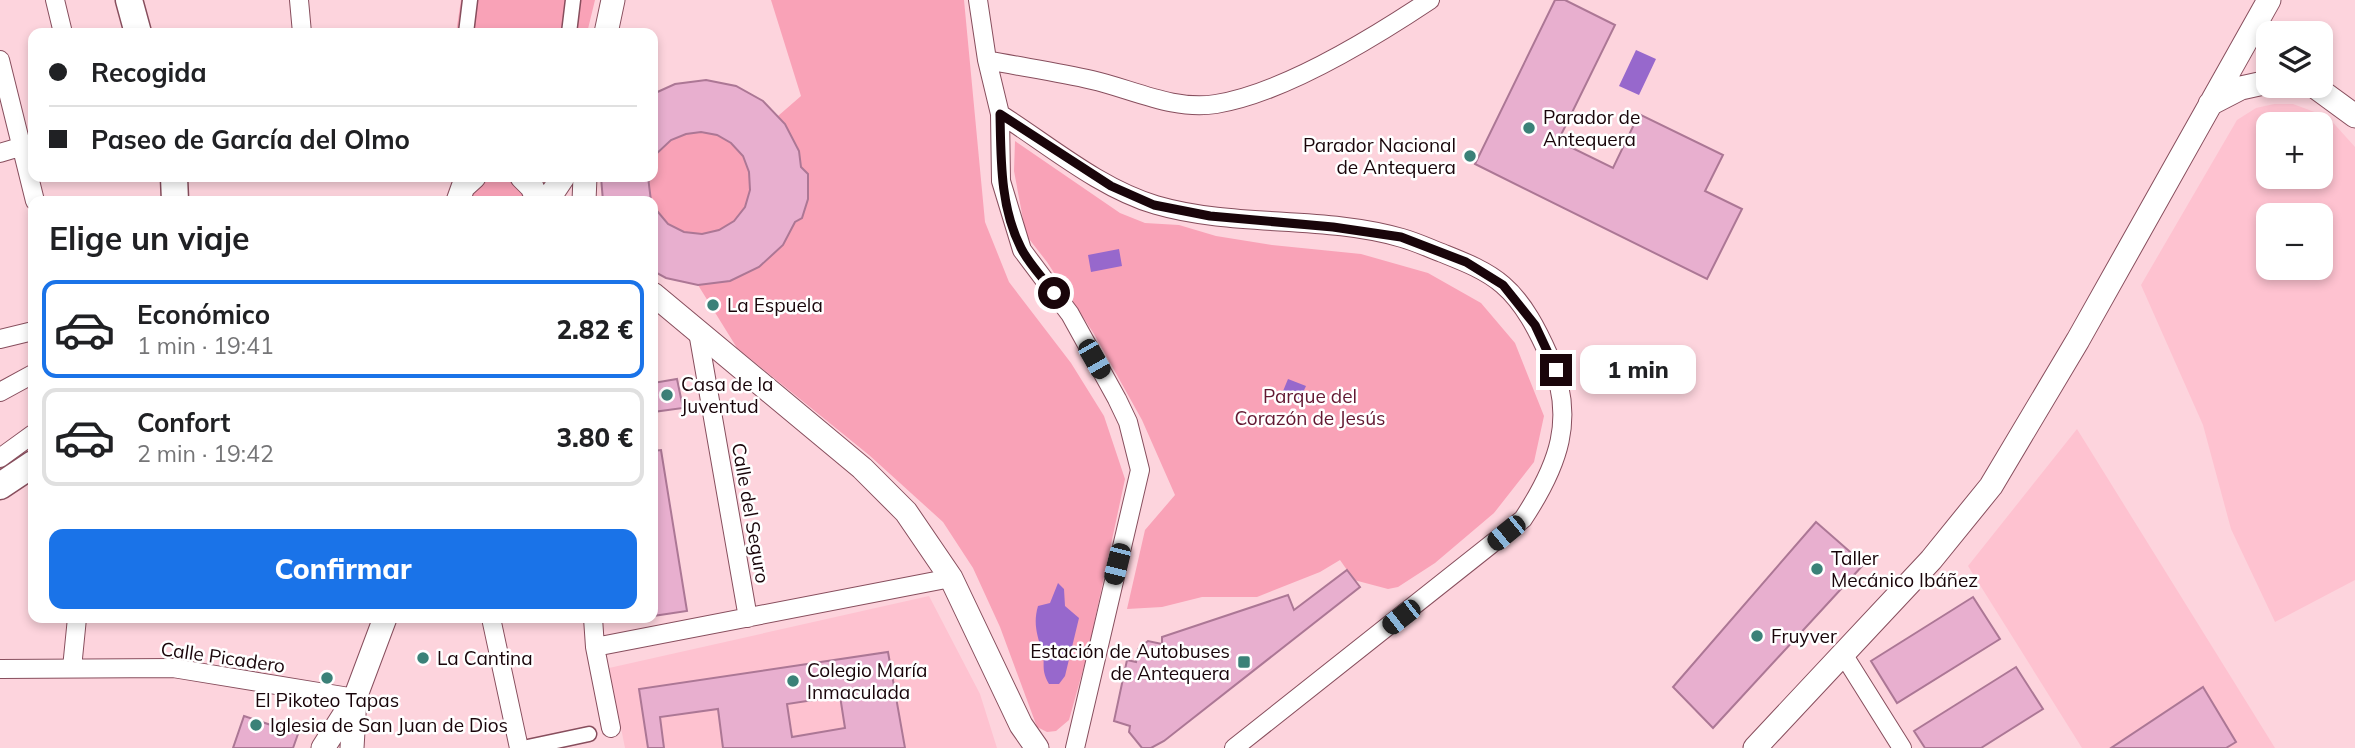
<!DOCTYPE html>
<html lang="es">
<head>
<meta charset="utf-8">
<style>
  body { margin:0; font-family:Mulish,sans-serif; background:#f6f6f6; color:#202124; height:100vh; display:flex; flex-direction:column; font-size:26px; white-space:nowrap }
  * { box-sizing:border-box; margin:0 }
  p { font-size:23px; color:#757577 }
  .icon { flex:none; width:38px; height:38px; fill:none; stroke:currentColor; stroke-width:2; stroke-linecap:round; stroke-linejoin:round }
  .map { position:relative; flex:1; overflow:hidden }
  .details { position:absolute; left:28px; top:196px; width:630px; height:427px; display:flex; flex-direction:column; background:#fff; border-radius:14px; box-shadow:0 4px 10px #0003 }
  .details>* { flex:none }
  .hud { position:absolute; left:28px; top:28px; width:630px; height:154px; border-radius:14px; box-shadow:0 4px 10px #0003; display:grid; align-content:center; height:154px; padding:0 21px; background:#fff }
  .buttons { position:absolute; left:2256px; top:21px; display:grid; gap:14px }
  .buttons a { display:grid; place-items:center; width:77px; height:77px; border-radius:14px; background:#fff; box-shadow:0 4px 10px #0003; font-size:35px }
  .end { position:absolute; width:32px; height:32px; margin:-16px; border:9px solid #19050a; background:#fff; box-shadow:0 0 0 4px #fff }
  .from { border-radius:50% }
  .bubble { position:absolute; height:49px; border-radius:14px; background:#fff; box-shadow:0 4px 10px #0003; font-size:23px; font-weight:800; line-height:49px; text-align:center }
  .car { position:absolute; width:21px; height:42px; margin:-21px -10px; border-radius:9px; box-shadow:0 0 5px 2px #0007; background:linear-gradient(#222 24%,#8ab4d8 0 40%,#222 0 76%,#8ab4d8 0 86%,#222 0) }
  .hud b { display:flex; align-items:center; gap:24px; height:66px; font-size:26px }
  .hud b+b { border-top:2px solid #e0e0e0 }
  .hud i { width:18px; height:18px; background:#202124 }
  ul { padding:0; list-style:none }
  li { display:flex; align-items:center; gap:21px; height:98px; margin:0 14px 10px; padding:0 7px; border:4px solid #e0e0e0; border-radius:14px }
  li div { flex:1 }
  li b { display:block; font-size:26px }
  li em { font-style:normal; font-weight:800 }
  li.on { border-color:#1a73e8 }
  li>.icon { width:63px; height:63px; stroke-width:1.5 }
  h2 { padding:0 21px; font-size:32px; line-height:84px }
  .primary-button { display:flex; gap:14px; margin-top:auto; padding:14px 21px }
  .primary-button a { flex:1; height:80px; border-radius:14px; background:#1a73e8; color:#fff; font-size:28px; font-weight:800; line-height:80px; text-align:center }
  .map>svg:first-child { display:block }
  .built { fill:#fec2d0; fill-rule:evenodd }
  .green { fill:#f9a2b7 }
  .water { fill:#9768cc }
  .building { fill:#e8afcf; stroke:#ac7795; stroke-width:2; fill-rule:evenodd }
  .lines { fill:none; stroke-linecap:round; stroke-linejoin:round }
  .pedestrian-casing { stroke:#874e5d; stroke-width:17 }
  .minor-casing { stroke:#874e5d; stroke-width:20 }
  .tertiary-casing { stroke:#874e5d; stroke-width:25 }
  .secondary-casing { stroke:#874e5d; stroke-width:29 }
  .pedestrian { stroke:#fff; stroke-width:14 }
  .minor { stroke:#fff; stroke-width:18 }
  .tertiary { stroke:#fff; stroke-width:23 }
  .secondary { stroke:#fff; stroke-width:26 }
  .route { stroke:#19050a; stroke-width:9 }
  .poi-dot { fill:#3b8178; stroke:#fff; stroke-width:2.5 }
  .labels { text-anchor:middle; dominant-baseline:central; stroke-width:5; stroke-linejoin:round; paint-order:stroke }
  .poi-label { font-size:19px; fill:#19050a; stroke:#fff; text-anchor:start }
  .park-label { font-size:19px; fill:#631832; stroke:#fff }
  .street-label { font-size:19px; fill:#19050a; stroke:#fff }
</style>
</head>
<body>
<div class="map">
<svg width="2355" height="748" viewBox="0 0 2355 748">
  <rect width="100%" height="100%" fill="#fdd4dd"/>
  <path class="built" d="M2274 104H2293L2328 117 2355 147V580L2275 622 2231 529 2203 425 2141 285 2237 120 2256 108ZM2268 124H2320V177H2268ZM2268 215H2320V268H2268Z
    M2077 429 2275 748H2082L1968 566Z
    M929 596 980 694 997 748H625L609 668Z"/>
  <path class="green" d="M461 0H595L587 33H456Z
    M771 0H964L985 222 1009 282 1071 363 1104 416 1125 479 1088 652 1069 720 1056 731 1047 732 1037 727 1000 627 973 568 943 522 869 455 737 348 698 285 666 278 653 271V201H603L601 177H653V94C699 73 742 80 778 116L801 96Z
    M1015 141 1120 213 1145 223 1179 225 1216 236 1272 245 1361 254 1428 273 1481 303 1515 343 1544 416 1534 462 1494 513 1435 563 1398 587 1388 589 1354 580 1340 560 1320 572 1257 597H1202L1162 607 1127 609 1145 530 1175 495 1142 420 1094 334 1047 262 1026 235 1014 171Z
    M489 177C512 177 519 183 531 201H465L478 182Z"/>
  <path class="water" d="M1636 50 1656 59 1639 95 1619 86Z
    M1119 249 1122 266 1091 272 1088 255Z
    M1288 379 1306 386 1298 403 1281 396Z
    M1058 583 1064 589 1065 606 1079 618 1065 676 1059 684H1049C1040 669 1046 663 1042 651 1037 635 1033 623 1038 606L1050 603Z"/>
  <path class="building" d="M1555 0H1565L1615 25 1558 141 1613 168 1639 114 1723 155 1705 191 1742 209 1707 279 1475 164Z
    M706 80 736 86 763 101 785 124 799 151 801 167 808 174V199L802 218 795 222 783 245 759 267 730 281 698 285 666 278 653 271V206L668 224 684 232 702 234 719 230 734 221 745 207 750 190 749 172 743 156 731 143 717 135 701 132 686 134 671 140 653 157V94L675 84Z
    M601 177H648L651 201H603Z
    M677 379 683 408 653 412V383Z
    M661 450 687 611 653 616V451Z
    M1816 522 1864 564 1713 728 1673 687Z
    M1347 570 1360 587 1164 741 1151 748H1142L1129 732 1130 726 1114 721 1127 660 1136 662 1138 649 1148 641 1162 644V637L1288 595 1294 610Z
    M1973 597 2000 639 1897 703 1871 661Z
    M888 652 905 748H723L718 709 660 717 664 748H648L639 689ZM840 696 845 728 792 737 787 704Z
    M2016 667 2043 709 1981 748H1925L1914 731Z
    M2203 687 2236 742 2226 748H2111Z
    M244 716 298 734 293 748H233Z"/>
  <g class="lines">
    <g class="pedestrian-casing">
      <path id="pedestrian" d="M466 33 470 0
        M569 33 573 0
        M523 748 589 734"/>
    </g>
    <g class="minor-casing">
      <path id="minor" d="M55 0 63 33
        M299 0 302 33
        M978 0 987 60 1000 114 1001 181 1022 250 1070 314 1117 399 1128 422 1140 470 1075 748
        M0 60 35 201
        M987 60C1022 67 1057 72 1092 80 1132 89 1174 111 1216 104 1284 93 1373 38 1430 0
        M1000 114C1049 145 1099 188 1156 205 1235 228 1324 215 1402 238 1416 242 1429 248 1442 253 1462 261 1486 270 1503 285 1524 303 1538 331 1549 356 1577 418 1558 466 1523 519L1234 748
        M0 153 30 144
        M698 332 748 618
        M0 339 33 331
        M0 392 33 374
        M0 458 33 434
        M491 618 519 748
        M593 618 595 647 611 728
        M595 647 951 578
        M1843 654 1902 748
        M72 668 77 618
        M0 669 173 668 355 698"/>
    </g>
    <g class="tertiary-casing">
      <path id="tertiary" d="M606 33 613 0
        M2314 86 2355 116
        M2210 104 2241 88 2268 82
        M522 177 532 187 538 201
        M458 201 463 187 474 177
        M547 201 563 177
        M584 201 585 177
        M653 294 862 468 906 512 951 578 1021 725 1037 748
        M323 748 355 698
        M352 748 355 698 385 618
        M1755 748 1931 560 1991 486 2078 340 2269 0"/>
    </g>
    <g class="secondary-casing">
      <path id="secondary" d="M129 0 138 33
        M174 177 175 201
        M0 486 33 464"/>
    </g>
    <use href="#pedestrian" class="pedestrian"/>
    <use href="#minor" class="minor"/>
    <use href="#tertiary" class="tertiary"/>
    <use href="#secondary" class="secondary"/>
  </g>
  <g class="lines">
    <path class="route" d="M1054 293C1044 279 1029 264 1021 248 1000 207 1001 159 1000 114L1111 186 1154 205 1210 216 1333 227 1401 237 1466 262 1503 285 1535 325 1556 370"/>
  </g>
  <g class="poi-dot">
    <circle cx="1529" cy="128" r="7"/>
    <circle cx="1470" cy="156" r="7"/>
    <circle cx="713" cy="305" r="7"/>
    <circle cx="667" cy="395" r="7"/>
    <circle cx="1817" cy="569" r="7"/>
    <circle cx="1757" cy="636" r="7"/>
    <circle cx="423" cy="658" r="7"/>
    <rect x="1237" y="655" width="14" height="14" rx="3.5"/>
    <circle cx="327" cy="678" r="7"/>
    <circle cx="793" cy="681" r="7"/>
    <circle cx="256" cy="725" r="7"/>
  </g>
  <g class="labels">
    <g class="poi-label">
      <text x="1543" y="117">Parador de<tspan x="1543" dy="22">Antequera</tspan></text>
      <text x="1456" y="145" text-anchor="end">Parador Nacional<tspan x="1456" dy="22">de Antequera</tspan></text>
      <text x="727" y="305">La Espuela</text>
      <text x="681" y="384">Casa de la<tspan x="681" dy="22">Juventud</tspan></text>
      <text x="1831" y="558">Taller<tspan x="1831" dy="22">Mecánico Ibáñez</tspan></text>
      <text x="1771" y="636">Fruyver</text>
      <text x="1230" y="651" text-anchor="end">Estación de Autobuses<tspan x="1230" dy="22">de Antequera</tspan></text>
      <text x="437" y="658">La Cantina</text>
      <text x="807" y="670">Colegio María<tspan x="807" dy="22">Inmaculada</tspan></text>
      <text x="327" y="700" text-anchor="middle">El Pikoteo Tapas</text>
      <text x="270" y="725">Iglesia de San Juan de Dios</text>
    </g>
    <g class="park-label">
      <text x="1310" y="396">Parque del<tspan x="1310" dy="22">Corazón de Jesús</tspan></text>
    </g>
    <g class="street-label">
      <text transform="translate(751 513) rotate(80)">Calle del Seguro</text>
      <text transform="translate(223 657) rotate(8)">Calle Picadero</text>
    </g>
  </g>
</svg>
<div class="buttons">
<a><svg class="icon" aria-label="layers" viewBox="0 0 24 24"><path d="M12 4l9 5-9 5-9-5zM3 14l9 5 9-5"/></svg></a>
<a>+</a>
<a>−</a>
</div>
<i class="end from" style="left:1054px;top:293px"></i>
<i class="end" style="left:1556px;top:370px"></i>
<div class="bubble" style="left:1580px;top:345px;width:116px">1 min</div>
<i class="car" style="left:1094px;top:359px;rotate:150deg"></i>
<i class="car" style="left:1506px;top:533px;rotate:231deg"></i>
<i class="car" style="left:1117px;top:564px;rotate:194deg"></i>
<i class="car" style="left:1401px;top:617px;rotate:232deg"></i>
<div class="hud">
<b><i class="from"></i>Recogida</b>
<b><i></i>Paseo de García del Olmo</b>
</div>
<section class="details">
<h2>Elige un viaje</h2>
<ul>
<li class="on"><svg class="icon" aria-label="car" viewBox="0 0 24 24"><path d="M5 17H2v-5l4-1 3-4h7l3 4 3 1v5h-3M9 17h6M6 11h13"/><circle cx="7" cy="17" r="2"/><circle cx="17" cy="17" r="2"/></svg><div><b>Económico</b><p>1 min · 19:41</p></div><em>2.82 €</em></li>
<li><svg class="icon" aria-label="car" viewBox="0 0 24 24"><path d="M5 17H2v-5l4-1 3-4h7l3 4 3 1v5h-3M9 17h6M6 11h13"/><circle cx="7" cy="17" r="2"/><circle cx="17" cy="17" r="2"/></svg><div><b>Confort</b><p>2 min · 19:42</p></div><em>3.80 €</em></li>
</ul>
<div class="primary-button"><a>Confirmar</a></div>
</section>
</div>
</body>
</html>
